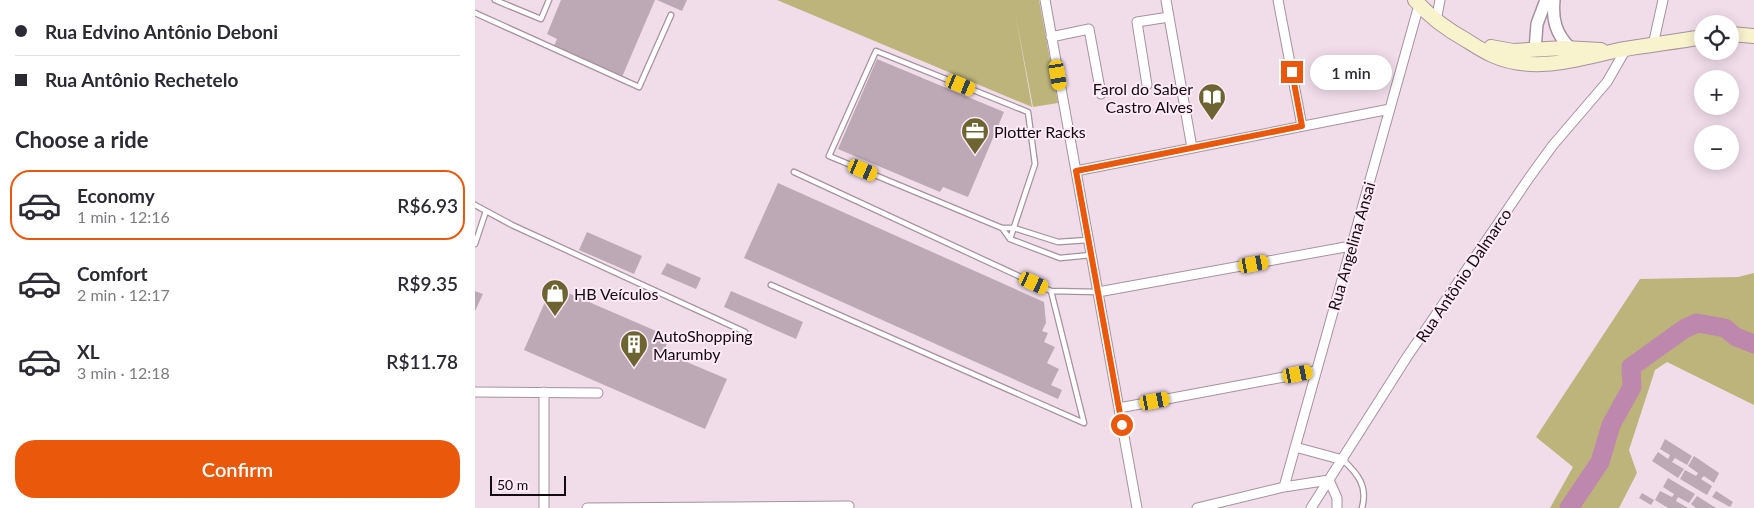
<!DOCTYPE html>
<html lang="en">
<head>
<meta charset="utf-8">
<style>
  body { margin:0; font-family:Lato,sans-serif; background:#f7f7f7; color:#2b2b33; height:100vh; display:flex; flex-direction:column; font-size:19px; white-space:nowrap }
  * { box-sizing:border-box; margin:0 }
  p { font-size:16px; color:#7c7c81 }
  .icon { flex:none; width:28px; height:28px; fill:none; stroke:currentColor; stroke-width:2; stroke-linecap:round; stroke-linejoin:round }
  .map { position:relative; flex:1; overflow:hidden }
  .drawer { display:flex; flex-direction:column; background:#fff; width:475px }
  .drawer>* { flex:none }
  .banner { display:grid; align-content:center; height:110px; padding:0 15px; background:#fff }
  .buttons { position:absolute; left:1219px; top:15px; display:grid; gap:10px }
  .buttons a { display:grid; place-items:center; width:45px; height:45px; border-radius:50%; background:#fff; box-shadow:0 2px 12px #0003; font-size:25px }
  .scale { position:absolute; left:15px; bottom:12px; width:76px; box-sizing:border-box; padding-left:5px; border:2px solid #120b0f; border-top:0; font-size:14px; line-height:18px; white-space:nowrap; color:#120b0f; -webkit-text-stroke:4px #ffeaf7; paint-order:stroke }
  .end { position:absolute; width:22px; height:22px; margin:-11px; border:6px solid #ea580c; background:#fff; box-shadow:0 0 0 2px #fff }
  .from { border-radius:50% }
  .bubble { position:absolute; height:35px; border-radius:18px; background:#fff; box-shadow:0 2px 12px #0003; font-size:16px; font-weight:600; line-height:35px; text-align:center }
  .car { position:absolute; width:15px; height:30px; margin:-15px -8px; border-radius:6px; box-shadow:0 0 4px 1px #0007; background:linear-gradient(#f5c518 24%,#345 0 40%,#f5c518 0 76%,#345 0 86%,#f5c518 0) }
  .banner b { display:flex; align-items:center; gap:18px; height:48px; font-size:19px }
  .banner b+b { border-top:1px solid #e1e1e2 }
  .banner i { width:12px; height:12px; background:#2b2b33 }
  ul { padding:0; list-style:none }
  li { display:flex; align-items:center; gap:15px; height:70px; margin:0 10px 8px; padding:0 5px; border:2px solid transparent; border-radius:20px }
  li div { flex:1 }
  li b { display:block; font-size:19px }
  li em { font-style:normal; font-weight:600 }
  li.selected { border-color:#ea580c }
  li>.icon { width:45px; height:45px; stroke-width:1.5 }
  h2 { padding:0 15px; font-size:22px; line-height:60px }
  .button { display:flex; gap:10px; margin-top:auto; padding:10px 15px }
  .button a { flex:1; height:58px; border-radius:20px; background:#ea580c; color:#fff; font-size:20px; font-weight:600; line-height:58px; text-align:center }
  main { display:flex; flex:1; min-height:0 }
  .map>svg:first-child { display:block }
  .green { fill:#bdb47b }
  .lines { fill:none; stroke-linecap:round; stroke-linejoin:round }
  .river { stroke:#be87ad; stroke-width:19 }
  .building { fill:#bda9b6 }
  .service-casing { stroke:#a5929e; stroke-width:7 }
  .minor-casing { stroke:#a5929e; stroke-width:11 }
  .tertiary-casing { stroke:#a5929e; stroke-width:14 }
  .secondary-casing { stroke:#a5929e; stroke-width:16 }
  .service { stroke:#fff; stroke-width:4.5 }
  .minor { stroke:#fff; stroke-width:9 }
  .tertiary { stroke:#fff; stroke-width:11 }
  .secondary { stroke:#f8f2cd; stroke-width:14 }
  .route { stroke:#ea580c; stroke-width:6 }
  .labels { text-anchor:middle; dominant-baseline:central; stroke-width:4; stroke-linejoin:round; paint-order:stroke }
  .poi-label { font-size:16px; fill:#120b0f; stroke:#ffeaf7; text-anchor:start }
  .street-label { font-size:16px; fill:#120b0f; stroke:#ffeaf7 }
</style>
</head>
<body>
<main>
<section class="drawer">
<div class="banner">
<b><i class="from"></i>Rua Edvino Antônio Deboni</b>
<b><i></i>Rua Antônio Rechetelo</b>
</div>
<h2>Choose a ride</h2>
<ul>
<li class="selected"><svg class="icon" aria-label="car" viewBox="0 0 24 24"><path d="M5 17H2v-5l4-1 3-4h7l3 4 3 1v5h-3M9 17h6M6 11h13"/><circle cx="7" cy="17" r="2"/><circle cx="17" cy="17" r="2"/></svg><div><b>Economy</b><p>1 min · 12:16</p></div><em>R$6.93</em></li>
<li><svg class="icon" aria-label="car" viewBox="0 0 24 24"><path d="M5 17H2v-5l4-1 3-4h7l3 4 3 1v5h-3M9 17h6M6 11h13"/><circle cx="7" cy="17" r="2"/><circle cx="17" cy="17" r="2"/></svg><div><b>Comfort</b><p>2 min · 12:17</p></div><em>R$9.35</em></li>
<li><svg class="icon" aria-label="car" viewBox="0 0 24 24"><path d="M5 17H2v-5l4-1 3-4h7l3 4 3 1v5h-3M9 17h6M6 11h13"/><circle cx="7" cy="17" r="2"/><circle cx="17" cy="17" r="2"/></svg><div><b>XL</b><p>3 min · 12:18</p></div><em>R$11.78</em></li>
</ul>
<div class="button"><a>Confirm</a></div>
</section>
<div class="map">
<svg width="1279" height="508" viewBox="0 0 1279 508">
  <rect width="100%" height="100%" fill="#f1ddea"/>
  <path class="green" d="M302 0H564L583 103 558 107 540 12 557 107Z
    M1279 273V405L1192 362 1180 370 1154 450 1162 473 1144 508H1075L1098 467 1061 437 1165 279 1263 277Z"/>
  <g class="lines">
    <path class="river" d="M1094 508 1125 462 1136 425 1157 387 1156 367 1209 329 1222 323 1250 328 1261 337 1279 344"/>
  </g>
  <path class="building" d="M86 0H180L147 77 78 48 82 39 72 34Z
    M182 0H212L207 11Z
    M402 59 529 112 493 197 468 187 465 192 363 149Z
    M303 183 569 302 571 323 567 331 573 333 569 342 580 347 572 363 584 369 576 385 587 390 583 399 269 258Z
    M112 232 167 256 159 274 104 250Z
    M192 263 226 278 221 289 186 274Z
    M77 286 195 337 188 352 252 379 230 429 49 350Z
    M0 291 8 294 0 311Z
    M256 291 328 322 321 339 249 307Z
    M1190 439 1217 456 1212 465 1200 458 1197 462 1209 469 1203 478 1177 461 1183 452 1193 459 1195 455 1185 449Z
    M1219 456 1244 473 1239 483 1229 476 1226 479 1237 486 1232 495 1205 479 1210 470 1221 476 1223 473 1213 466Z
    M1193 478 1220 494 1214 503 1203 497 1201 501 1213 508H1193L1180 500 1185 491 1197 497 1199 494 1188 487Z
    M1241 491 1258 502 1255 507 1237 497Z
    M1167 493 1179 500 1176 505 1164 498Z
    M1222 496 1241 508H1221L1216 504Z"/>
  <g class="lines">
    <g class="service-casing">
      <path id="service" d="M20 0 66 19 74 0
        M0 13 164 87 196 15
        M319 172 576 291
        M0 205 37 225 270 332
        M527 228 535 239 585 258 616 255
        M535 239 560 164 553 112 401 51 354 156 527 228H539L583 242 613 240
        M0 244 11 211
        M296 285 609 423 576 291 622 292
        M868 460C883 474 893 486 887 508"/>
    </g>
    <g class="minor-casing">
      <path id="minor" d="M570 0 662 508
        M691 0 717 148
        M803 0 827 126
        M961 21 965 0
        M576 37 614 29 626 94
        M1178 45 1188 0
        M672 85 662 22 694 17
        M601 171 915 109
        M623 292 876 246
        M0 392 123 393
        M69 392V508
        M644 408 841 371
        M820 447 868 460
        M854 480 862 498V508
        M809 487 944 5
        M112 508 374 506V508
        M722 508 809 487 854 480
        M836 508 932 357 1054 178 1078 145 1132 82 1151 49"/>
    </g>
    <g class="tertiary-casing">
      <path id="tertiary" d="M1079 0C1077 20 1081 34 1095 48
        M1060 50 1062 24 1071 0"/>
    </g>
    <g class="secondary-casing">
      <path id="secondary" d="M940 0C955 17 971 29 991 40 999 45 1008 51 1017 55 1059 74 1102 59 1144 50 1172 45 1200 42 1228 37
        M1255 34 1279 36
        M1016 47 1038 51 1089 48 1126 50"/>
    </g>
    <use href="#service" class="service"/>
    <use href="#minor" class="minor"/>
    <use href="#tertiary" class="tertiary"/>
    <use href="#secondary" class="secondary"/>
  </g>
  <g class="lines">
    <path class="route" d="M647 425 601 171 827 126 817 72"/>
  </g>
  <defs>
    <g id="library-pin" transform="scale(1.4375)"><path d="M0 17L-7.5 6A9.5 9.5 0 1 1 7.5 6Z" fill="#6c6431" stroke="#ffeaf7"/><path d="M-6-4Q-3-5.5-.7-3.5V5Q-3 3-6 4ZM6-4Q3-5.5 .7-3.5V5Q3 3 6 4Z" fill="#fff"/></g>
    <g id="office-pin" transform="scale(1.4375)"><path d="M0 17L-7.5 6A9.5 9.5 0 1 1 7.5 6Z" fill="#6c6431" stroke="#ffeaf7"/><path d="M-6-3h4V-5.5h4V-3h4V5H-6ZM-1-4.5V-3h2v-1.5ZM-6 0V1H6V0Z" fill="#fff"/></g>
    <g id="shop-pin" transform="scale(1.4375)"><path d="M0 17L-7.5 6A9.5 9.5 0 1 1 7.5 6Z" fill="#6c6431" stroke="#ffeaf7"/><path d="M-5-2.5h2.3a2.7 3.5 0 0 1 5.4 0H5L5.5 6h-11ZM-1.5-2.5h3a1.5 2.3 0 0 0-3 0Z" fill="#fff"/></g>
    <g id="building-pin" transform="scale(1.4375)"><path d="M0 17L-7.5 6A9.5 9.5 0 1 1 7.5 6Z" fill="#6c6431" stroke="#ffeaf7"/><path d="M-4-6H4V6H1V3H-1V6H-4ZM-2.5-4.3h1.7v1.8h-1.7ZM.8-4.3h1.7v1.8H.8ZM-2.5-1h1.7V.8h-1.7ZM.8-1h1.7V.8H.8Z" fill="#fff"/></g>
  </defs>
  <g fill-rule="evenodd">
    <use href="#library-pin" x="737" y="97"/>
    <use href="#office-pin" x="500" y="131"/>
    <use href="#shop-pin" x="80" y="293"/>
    <use href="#building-pin" x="159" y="344"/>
  </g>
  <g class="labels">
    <g class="poi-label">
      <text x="718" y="88" text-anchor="end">Farol do Saber<tspan x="718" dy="18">Castro Alves</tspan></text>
      <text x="519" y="131">Plotter Racks</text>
      <text x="99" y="293">HB Veículos</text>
      <text x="178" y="335">AutoShopping<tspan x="178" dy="18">Marumby</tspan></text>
    </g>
    <g class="street-label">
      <text transform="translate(876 246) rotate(-74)">Rua Angelina Ansai</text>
      <text transform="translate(988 275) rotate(-56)">Rua Antônio Dalmarco</text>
    </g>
  </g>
</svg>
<div class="buttons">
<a><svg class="icon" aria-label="locate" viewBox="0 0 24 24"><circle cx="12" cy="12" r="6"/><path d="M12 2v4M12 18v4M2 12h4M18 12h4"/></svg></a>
<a>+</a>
<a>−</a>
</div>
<div class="scale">50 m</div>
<i class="end from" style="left:647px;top:425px"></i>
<i class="end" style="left:817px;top:72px"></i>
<div class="bubble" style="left:835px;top:55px;width:82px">1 min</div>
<i class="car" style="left:583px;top:75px;rotate:170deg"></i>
<i class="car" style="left:486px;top:85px;rotate:112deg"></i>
<i class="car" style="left:388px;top:170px;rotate:113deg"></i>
<i class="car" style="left:779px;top:264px;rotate:80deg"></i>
<i class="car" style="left:559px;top:283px;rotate:115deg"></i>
<i class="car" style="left:823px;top:374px;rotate:79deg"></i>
<i class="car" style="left:680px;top:401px;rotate:79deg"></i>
</div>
</main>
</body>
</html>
